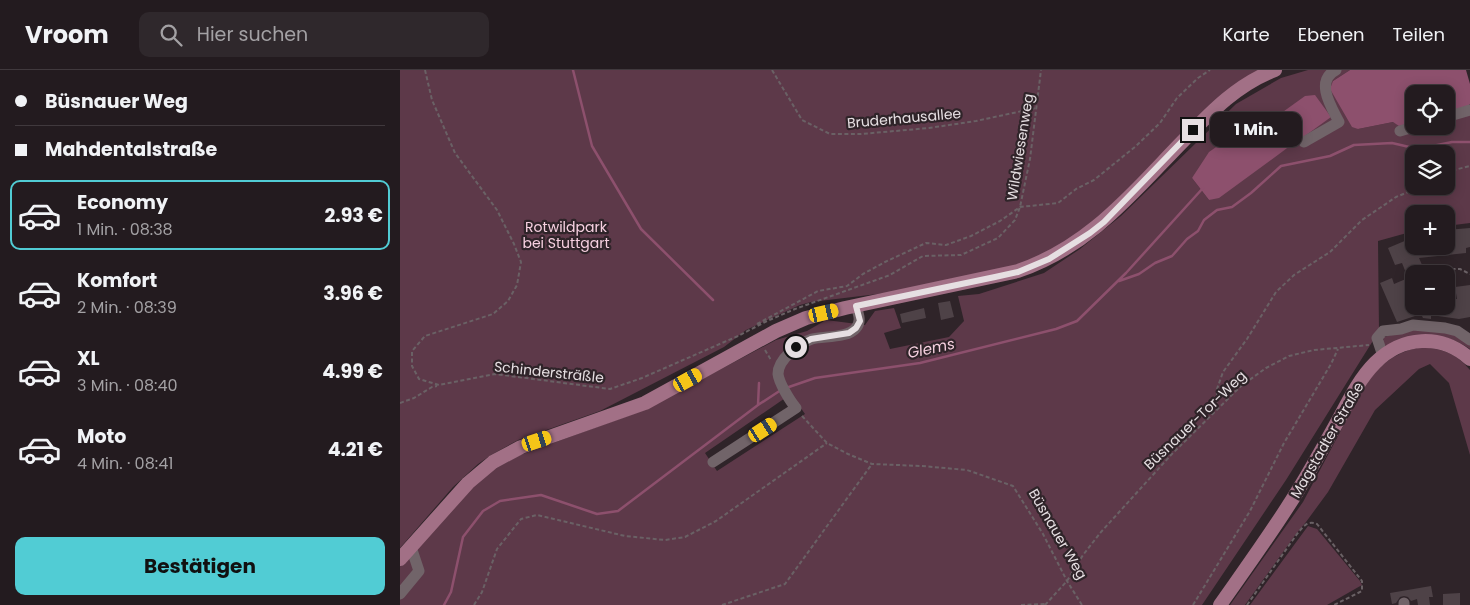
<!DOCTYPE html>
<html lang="de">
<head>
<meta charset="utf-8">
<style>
  body { margin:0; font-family:Poppins,sans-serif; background:#2f282c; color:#f1f3f6; height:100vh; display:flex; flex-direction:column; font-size:19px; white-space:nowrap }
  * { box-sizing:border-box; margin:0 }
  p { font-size:16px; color:#a3a1a4 }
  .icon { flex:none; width:28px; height:28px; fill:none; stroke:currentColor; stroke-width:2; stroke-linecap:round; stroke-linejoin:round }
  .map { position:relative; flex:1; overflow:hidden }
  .details { display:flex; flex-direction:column; background:#231b1f; width:400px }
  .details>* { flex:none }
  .guide { display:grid; align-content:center; height:110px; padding:0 15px; background:#231b1f }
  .fabs { position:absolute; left:1005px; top:15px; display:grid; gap:10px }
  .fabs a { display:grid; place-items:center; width:50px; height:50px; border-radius:10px; background:#231b1f; box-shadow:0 2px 12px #0003,0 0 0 1px #40393d; font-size:25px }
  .end { position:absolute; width:22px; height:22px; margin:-11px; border:6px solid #e6dfe2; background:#111; box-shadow:0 0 0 2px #111 }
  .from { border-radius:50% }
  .bubble { position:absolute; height:35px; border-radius:10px; background:#231b1f; box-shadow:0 2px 12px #0003,0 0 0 1px #40393d; font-size:16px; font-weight:700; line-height:35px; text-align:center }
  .car { position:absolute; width:15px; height:30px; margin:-15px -8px; border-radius:6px; box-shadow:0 0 4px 1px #0007; background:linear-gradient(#f5c518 24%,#345 0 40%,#f5c518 0 76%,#345 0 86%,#f5c518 0) }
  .guide b { display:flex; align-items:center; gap:18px; height:48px; font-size:19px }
  .guide b+b { border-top:1px solid #40393d }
  .guide i { width:12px; height:12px; background:#f1f3f6 }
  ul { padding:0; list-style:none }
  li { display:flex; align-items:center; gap:15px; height:70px; margin:0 10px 8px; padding:0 5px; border:2px solid transparent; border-radius:10px }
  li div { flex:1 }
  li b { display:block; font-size:19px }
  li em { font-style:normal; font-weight:700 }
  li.active { border-color:#51ccd4 }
  li>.icon { width:45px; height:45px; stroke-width:1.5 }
  .button { display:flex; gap:10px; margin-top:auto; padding:10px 15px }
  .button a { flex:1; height:58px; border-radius:10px; background:#51ccd4; color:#111; font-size:20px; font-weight:700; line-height:58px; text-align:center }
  header { display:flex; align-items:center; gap:30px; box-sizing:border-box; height:70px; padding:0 25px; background:#231b1f; border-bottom:1px solid #40393d }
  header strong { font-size:24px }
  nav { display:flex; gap:28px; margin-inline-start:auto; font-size:18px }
  .search { width:350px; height:45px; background:#2f282c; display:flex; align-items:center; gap:12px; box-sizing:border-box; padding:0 18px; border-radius:10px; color:#a3a1a4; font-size:19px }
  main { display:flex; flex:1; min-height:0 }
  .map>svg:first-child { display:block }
  .green { fill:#5d3949; fill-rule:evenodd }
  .water { fill:#8d506d }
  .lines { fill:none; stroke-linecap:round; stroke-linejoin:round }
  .stream { stroke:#8d506d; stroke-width:2.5 }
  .building { fill:#4e4247 }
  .path { stroke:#6a6165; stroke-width:2; stroke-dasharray:4 2.5; stroke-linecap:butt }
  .minor { stroke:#716469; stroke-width:11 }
  .major { stroke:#a27086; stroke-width:14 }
  .route { stroke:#e6dfe2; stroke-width:6 }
  .labels { text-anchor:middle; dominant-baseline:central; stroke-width:4.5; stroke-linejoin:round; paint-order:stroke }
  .street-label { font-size:14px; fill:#e6dfe2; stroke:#2f2429 }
  .park-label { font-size:14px; fill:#f7d0e0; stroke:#2f2429 }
  .water-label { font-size:15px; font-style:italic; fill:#f6d0df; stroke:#2f2429 }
</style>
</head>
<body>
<header>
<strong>Vroom</strong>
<div class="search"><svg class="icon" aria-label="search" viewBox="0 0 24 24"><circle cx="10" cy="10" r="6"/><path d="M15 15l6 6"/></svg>Hier suchen</div>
<nav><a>Karte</a><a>Ebenen</a><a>Teilen</a></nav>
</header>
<main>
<section class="details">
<div class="guide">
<b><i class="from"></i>Büsnauer Weg</b>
<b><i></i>Mahdentalstraße</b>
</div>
<ul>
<li class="active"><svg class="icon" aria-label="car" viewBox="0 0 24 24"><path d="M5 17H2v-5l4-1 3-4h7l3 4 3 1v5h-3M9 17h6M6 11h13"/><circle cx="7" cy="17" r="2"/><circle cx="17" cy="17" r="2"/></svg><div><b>Economy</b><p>1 Min. · 08:38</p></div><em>2.93 €</em></li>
<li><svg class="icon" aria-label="car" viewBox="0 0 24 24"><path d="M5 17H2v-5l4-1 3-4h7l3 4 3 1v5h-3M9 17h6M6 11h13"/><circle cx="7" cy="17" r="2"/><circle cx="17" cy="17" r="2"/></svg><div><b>Komfort</b><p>2 Min. · 08:39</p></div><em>3.96 €</em></li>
<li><svg class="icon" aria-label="car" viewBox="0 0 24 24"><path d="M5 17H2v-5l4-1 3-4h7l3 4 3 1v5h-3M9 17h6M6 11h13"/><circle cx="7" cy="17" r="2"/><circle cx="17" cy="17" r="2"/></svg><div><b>XL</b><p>3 Min. · 08:40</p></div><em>4.99 €</em></li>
<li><svg class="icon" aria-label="car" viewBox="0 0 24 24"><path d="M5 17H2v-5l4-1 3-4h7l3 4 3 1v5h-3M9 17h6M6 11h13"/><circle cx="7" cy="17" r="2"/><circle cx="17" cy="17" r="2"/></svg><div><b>Moto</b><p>4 Min. · 08:41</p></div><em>4.21 €</em></li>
</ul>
<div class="button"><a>Bestätigen</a></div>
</section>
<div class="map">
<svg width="1070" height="535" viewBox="0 0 1070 535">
  <rect width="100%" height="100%" fill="#2f2429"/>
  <path class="green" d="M0 0H864L747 99 683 163 635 191 486 223 411 232 400 235 346 260 324 277 200 341 118 370 91 385 78 394 53 417 0 478Z
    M908 0H950L933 11 958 59 993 52 1014 56H1046V43L1068 36 1070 34V153L1046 156V144H1014V161L978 171 979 261 886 410 802 535H0V495L55 432 93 400 120 385 244 340 376 270 407 261 426 250 465 255 475 241 494 238 501 258 484 263 490 279 549 267 564 251 558 226 579 224 644 203 680 179 721 146 836 34 881 8ZM890 70V76L809 130 792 108ZM1014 84H1046V116H1014ZM391 324 405 344 317 401 305 383Z
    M1012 259 1049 263 1070 273V279C1044 261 1014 260 986 276L982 274 984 267Z
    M1023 277C1043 279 1057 284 1070 300V385L1049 313 1030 294 1019 299 975 340 928 422 906 452 896 464 845 535H830L903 432 966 313C982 293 997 281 1023 277Z
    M908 456 917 459 960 511 962 515 927 535H850Z"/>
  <path class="water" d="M950 0H1066L1070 14V34L1068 36 1046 43V24H1014V52L999 56 993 52 958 59 952 57 930 19 933 11Z
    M915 25 931 47 898 71 880 44 905 26Z
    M862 45 875 48 890 70V76L819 128 809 130 792 108 809 82Z"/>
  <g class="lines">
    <path class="stream" d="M173 0 192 76 241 159 313 230
      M719 211 739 204 755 193 772 186 787 169 798 161 804 150 817 140 832 137 851 123 881 96 930 86 954 75 992 73 1018 79 1052 72H1070
      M386 318 415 308 520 293 656 259 677 251 726 203 803 118
      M358 335 359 313
      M44 535 51 522 63 467 83 441 100 431 141 425 197 444 218 441 358 335 381 320"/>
  </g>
  <path class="building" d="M1070 158V177L1066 178V183L1019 188 1026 204H1014V236H1046V228L1057 229 1055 217 1070 215V247L1059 249 1031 245V249L1023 248 1021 244 997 252 980 213 992 208 994 214 1008 208 1002 193 995 195 988 178 1014 167V176H1046V160Z
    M550 231 554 247 541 250 538 233Z
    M524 238 526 248 502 253 500 244Z
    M1031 516 1033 527H1029L1030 535H1018L1017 529 1011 531 1008 527 1004 526 1000 527 996 533 992 534 990 523Z
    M1060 523V535H1043V524Z"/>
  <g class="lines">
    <path class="path" d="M25 0 32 30 55 83 97 140 114 174 121 192 117 215 108 231 93 244 25 266 12 281V296L19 309 39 315 95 304 210 319 242 308 338 266 367 251 395 239 490 205 523 186 561 185 598 168 615 150 620 137 630 89 641 0
      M372 0 402 50 430 64H461L529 58 576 51 636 38
      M1046 102 1070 96
      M1032 199H1060L1070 204
      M357 254 418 221 447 216 463 204 485 192 526 173 546 175 571 166 600 151 620 137 658 133 676 119 694 110 736 76 760 53 777 28 798 8 810 0
      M365 280 371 290
      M0 333 14 328 32 317 37 316
      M817 339V319L823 302 847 269 876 222 894 205 930 182 962 150 996 127 1023 116
      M402 346 427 373 448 384 472 394 522 396 567 400 613 416 643 464 667 511 682 535
      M74 535 82 522 97 479 121 449 137 445 225 466 265 470 285 467 316 451 427 373
      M322 535 385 514 472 394
      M621 535 646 534
      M645 535 667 511 683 485 701 462 771 385 841 316 866 298 889 286 914 280 969 275
      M793 535 850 441 884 373 931 294 938 279
      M847 535 897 464C903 457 907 450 917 454L962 511V521L934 535"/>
    <path class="minor" d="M1046 47 1070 40
      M1000 61 1017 56
      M904 72 939 52C932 38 914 11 936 0
      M983 286 977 268 983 261 1001 259 1013 255 1045 258 1057 261 1070 270
      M313 392 396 338C390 331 379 313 378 304 378 289 399 273 412 269 424 266 448 268 456 258 462 251 458 243 456 236
      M0 524 19 501 11 477
      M1004 533V535"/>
    <path class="major" d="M0 489 68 413 93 392 121 377 245 333 376 261 406 248 445 238 618 201C691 176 733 122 785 69 812 41 838 14 875 0
      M820 535C846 498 873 461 897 422 912 398 926 372 940 347 950 328 960 308 975 293 1002 266 1041 263 1070 289"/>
  </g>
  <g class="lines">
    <path class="route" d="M396 277 411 269 449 263 456 258 460 251 456 236 595 207 618 202 649 189 690 163 704 152 793 60"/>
  </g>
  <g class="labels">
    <g class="street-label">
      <text transform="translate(504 48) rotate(-5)">Bruderhausallee</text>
      <text transform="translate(620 77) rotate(-81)">Wildwiesenweg</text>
      <text transform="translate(149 302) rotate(6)">Schindersträßle</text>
      <text transform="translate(795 350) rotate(-44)">Büsnauer-Tor-Weg</text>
      <text transform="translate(927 370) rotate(-60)">Magstadter Straße</text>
      <text transform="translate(658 464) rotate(60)">Büsnauer Weg</text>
    </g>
    <g class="park-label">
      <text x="166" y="157">Rotwildpark<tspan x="166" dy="16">bei Stuttgart</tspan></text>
    </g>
    <g class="water-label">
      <text transform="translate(531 278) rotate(-12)">Glems</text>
    </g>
  </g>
</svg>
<div class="fabs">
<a><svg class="icon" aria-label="locate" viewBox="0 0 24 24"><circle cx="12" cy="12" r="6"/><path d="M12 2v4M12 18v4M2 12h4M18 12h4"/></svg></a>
<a><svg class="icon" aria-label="layers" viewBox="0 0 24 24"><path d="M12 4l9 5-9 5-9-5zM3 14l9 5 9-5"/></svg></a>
<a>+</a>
<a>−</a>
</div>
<i class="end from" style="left:396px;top:277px"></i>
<i class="end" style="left:793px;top:60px"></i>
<div class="bubble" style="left:810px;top:42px;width:92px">1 Min.</div>
<i class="car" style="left:424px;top:243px;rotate:77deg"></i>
<i class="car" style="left:288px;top:310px;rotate:61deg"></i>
<i class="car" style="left:363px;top:360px;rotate:57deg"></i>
<i class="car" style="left:137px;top:371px;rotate:72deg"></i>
</div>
</main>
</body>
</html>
